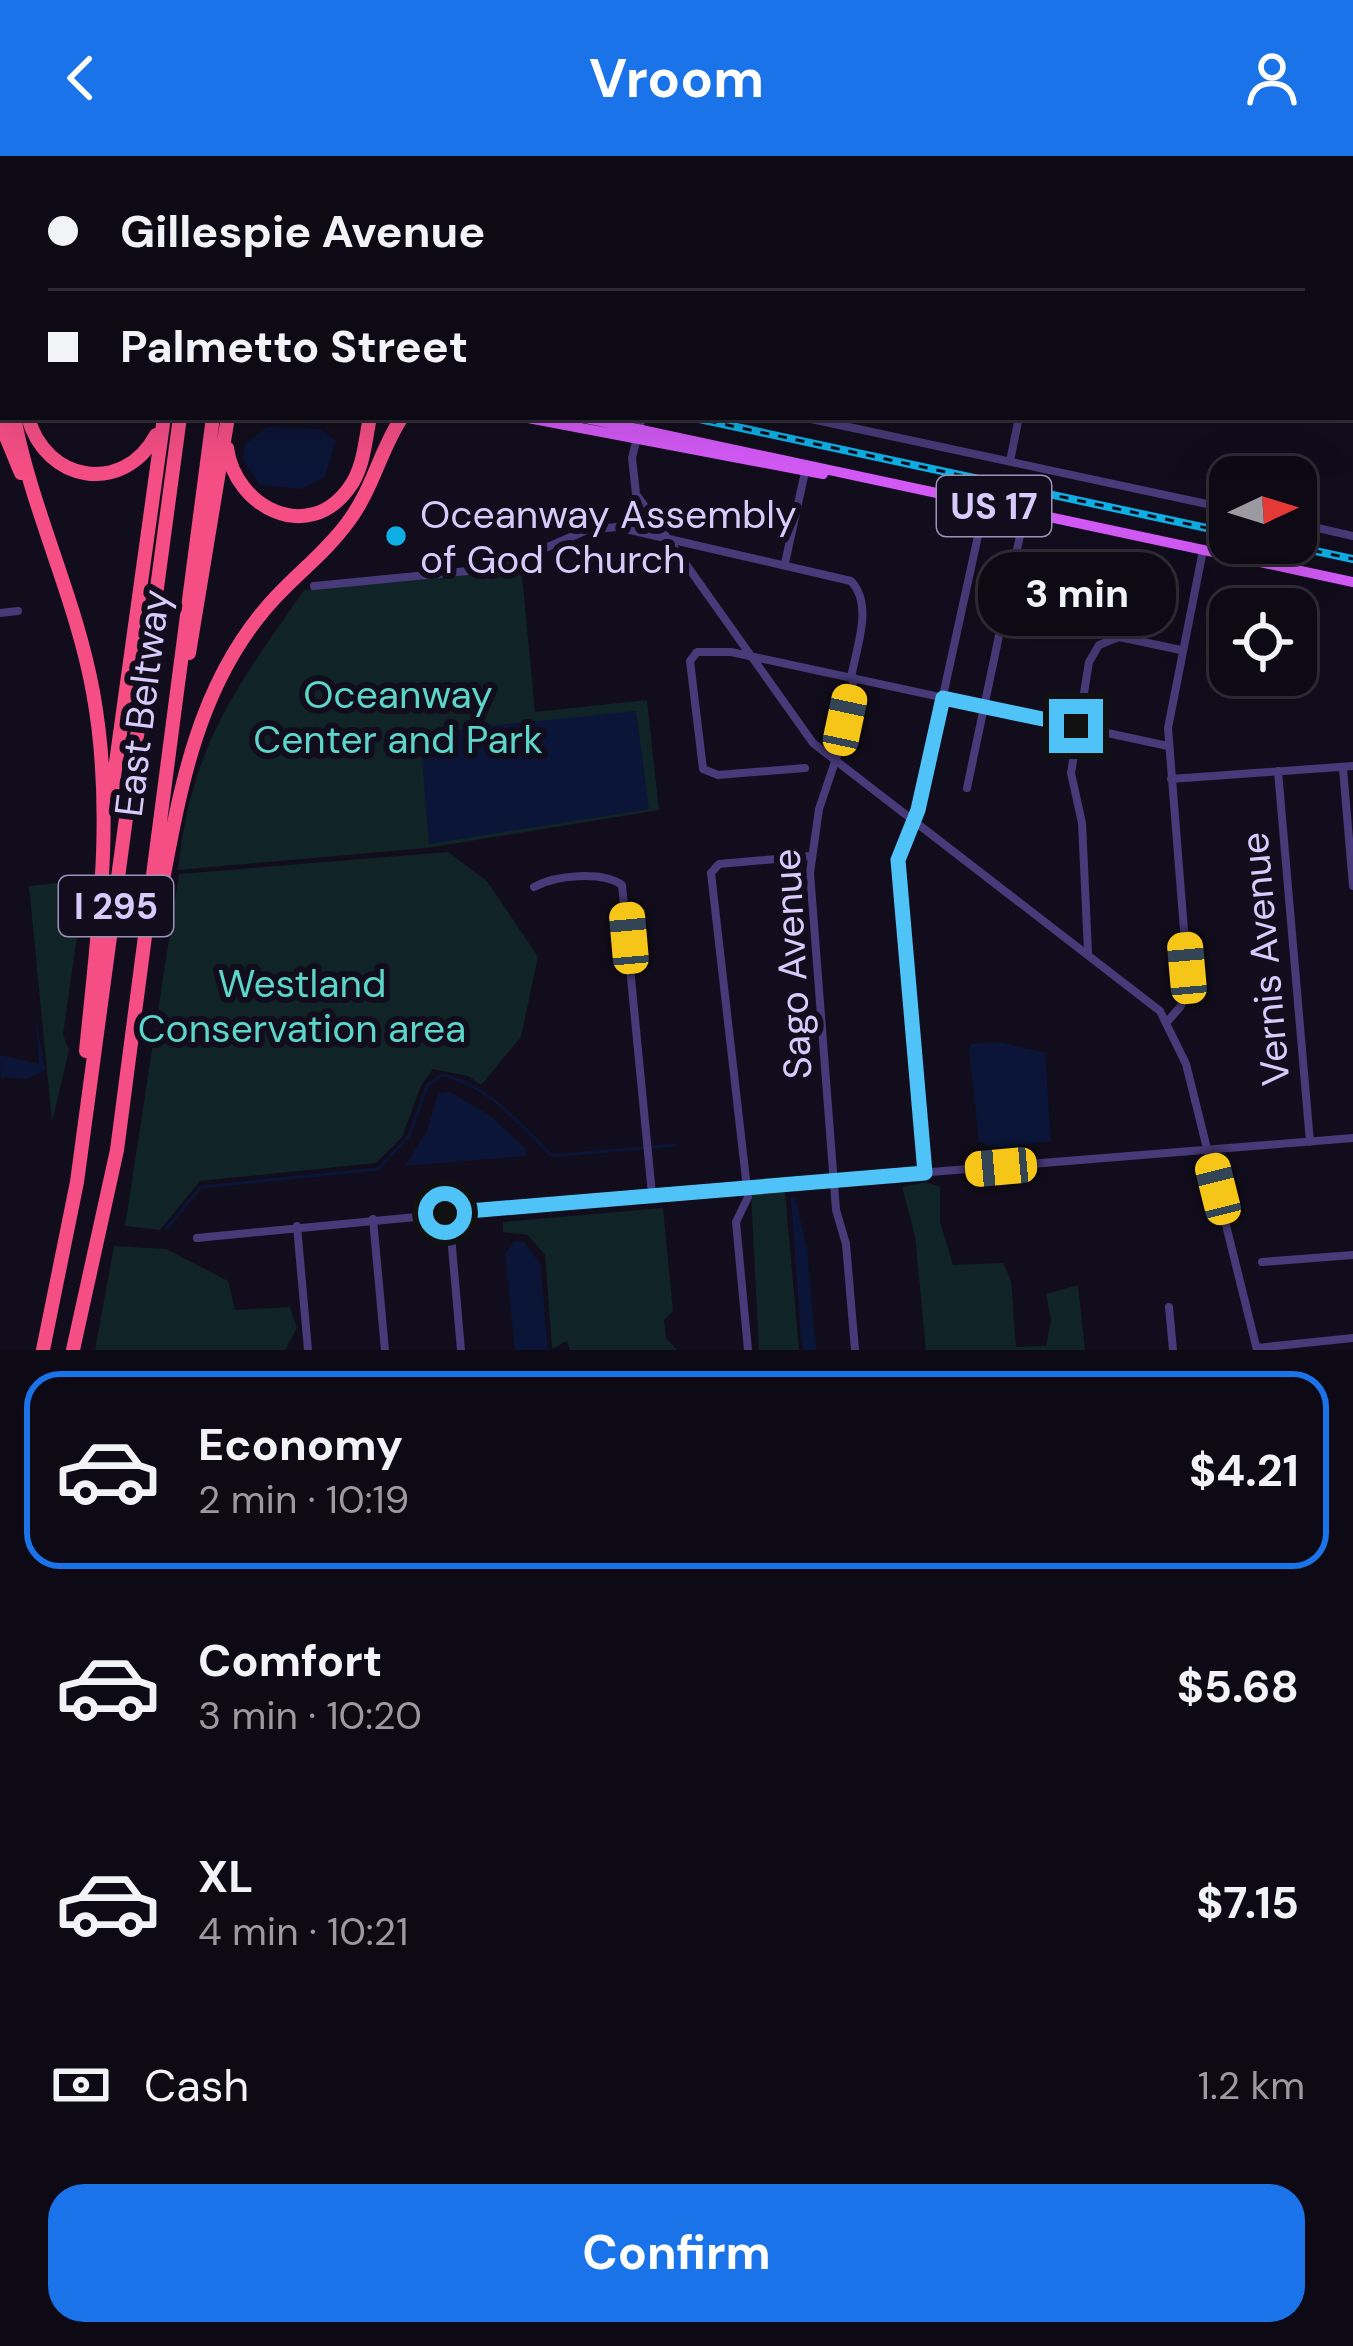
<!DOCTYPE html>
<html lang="en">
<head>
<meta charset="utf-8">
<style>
  body { margin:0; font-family:"DM Sans",sans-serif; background:#1c1822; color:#f1f3f6; height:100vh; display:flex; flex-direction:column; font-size:45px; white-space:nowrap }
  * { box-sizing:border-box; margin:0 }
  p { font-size:39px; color:#9b9aa0 }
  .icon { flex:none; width:66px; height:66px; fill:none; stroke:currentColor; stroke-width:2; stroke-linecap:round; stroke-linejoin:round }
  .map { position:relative; height:1194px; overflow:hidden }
  .sheet { display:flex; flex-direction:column; background:#0e0a15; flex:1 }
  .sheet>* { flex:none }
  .top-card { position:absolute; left:0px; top:0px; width:1353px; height:264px; box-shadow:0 12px 48px #0002,0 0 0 3px #2e2b34; display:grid; align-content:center; height:264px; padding:0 48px; background:#0e0a15 }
  .needle { width:78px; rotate:86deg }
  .controls { position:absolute; left:1209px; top:300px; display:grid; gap:24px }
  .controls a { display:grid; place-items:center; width:108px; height:108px; border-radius:24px; background:#0e0a15; box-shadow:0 12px 48px #0002,0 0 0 3px #2e2b34; font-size:60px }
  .end { position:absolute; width:54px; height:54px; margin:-27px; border:15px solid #4fc3f7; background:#111; box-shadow:0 0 0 6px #111 }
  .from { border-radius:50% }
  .bubble { position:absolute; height:84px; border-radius:36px; background:#0e0a15; box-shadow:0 12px 48px #0002,0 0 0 3px #2e2b34; font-size:39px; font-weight:700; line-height:84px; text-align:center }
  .car { position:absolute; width:36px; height:72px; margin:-36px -18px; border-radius:15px; box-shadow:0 0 9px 3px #0007; background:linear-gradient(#f5c518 24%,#345 0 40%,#f5c518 0 76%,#345 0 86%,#f5c518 0) }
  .top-card b { display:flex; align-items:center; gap:42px; height:114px; font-size:45px }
  .top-card b+b { border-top:3px solid #2e2b34 }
  .top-card i { width:30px; height:30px; background:#f1f3f6 }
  ul { padding:21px 0 0; list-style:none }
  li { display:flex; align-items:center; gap:36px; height:198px; margin:0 24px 18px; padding:0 24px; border:6px solid transparent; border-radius:36px }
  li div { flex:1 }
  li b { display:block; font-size:45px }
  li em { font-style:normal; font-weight:700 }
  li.selected { border-color:#1a73e8 }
  li>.icon { width:108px; height:108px; stroke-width:1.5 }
  .pay { display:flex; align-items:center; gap:30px; height:132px; padding:0 48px; font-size:45px }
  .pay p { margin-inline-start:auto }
  .action { display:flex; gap:24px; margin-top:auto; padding:24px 48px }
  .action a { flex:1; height:138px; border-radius:36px; background:#1a73e8; color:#fff; font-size:48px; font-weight:700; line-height:138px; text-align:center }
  header { display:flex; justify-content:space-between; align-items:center; height:156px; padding:0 48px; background:#1a73e8; color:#fff; font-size:54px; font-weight:700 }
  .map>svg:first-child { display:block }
  .green { fill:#102326 }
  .water { fill:#0b1537 }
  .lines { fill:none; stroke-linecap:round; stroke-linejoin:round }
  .stream { stroke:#0b1537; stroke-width:3 }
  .minor { stroke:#463a78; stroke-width:8 }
  .major { stroke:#d259f5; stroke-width:10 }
  .highway { stroke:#f44e85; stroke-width:14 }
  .rail-casing { stroke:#0eafe5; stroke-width:8 }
  .rail { stroke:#120d1c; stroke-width:3; stroke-dasharray:9; stroke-linecap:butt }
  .route { stroke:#4fc3f7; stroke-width:15 }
  .poi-dot { fill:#0eafe5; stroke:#120d1c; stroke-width:4.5 }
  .labels { text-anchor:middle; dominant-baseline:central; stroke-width:12; stroke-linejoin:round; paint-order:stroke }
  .shield { fill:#120d1c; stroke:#9d92b9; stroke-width:3 }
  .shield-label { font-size:36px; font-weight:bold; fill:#d8cbfc }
  .poi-label { font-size:39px; fill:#d8cbfc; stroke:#120d1c; text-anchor:start }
  .park-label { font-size:39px; fill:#5dd6ca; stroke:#120d1c }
  .street-label { font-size:39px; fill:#d8cbfc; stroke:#120d1c }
</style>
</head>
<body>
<header><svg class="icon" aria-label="back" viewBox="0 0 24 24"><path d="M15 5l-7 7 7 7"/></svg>Vroom<svg class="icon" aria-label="person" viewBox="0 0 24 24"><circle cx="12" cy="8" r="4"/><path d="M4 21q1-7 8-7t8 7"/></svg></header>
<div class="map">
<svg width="1353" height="1194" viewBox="0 0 1353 1194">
  <rect width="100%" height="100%" fill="#120d1c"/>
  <path class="green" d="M1037 0H1353V198L1350 3Z
    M521 410 535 556 647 544 659 654 427 692 178 714C192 587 234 535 304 434Z
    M448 696 487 725 538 801 521 881 481 929 468 920 433 913 421 930 402 981 376 1007 200 1025 160 1074 125 1070 179 718Z
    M85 724 63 879 69 894 52 966 29 730Z
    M926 1026 940 1031V1066L953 1109 1003 1107 1011 1125 1016 1191 1046 1190 1051 1164 1046 1138 1078 1129 1085 1194H926L915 1080 902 1031Z
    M785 1036 799 1194H759L751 1038Z
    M663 1052 673 1155 664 1164 666 1182 677 1194H570L567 1185 552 1193 545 1099 528 1079 503 1076V1066Z
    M114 1090 166 1093 228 1125 235 1154 290 1151 297 1172 285 1194H95Z"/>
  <path class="water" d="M267 271 321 273 336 285 325 321 301 333 260 329 244 305V289Z
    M636 555 649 653 429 688 420 577Z
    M36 863 45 914 27 923 1 921 0 899 39 908Z
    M999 886 1045 897 1051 985 992 992 979 985 969 895 972 888Z
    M449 935 492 961 526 993 525 1000 405 1010 427 975 438 938Z
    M795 1041 807 1093 816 1194H803L801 1182 791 1042Z
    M514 1085 524 1086 540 1107 548 1194H515L505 1098Z"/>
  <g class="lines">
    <path class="stream" d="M167 1072 201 1031 378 1013 409 980 427 930 442 919C487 928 521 969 552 1000L675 989"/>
    <path class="minor" d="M699 3 700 0
      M642 261 632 302 636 338 813 587 1160 855 1186 908 1257 1194
      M802 261 1230 353
      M1010 305 1019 261
      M1296 367 1353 380
      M785 407 805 316
      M314 430 499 412 587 374 617 371 851 425C874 449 856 492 851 522
      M0 457 18 455
      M854 522 839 594 819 653 810 717 836 1054 846 1088 855 1194
      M805 612 718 619 703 613 690 505 697 496H731L1168 590
      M1343 613 1353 730
      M1278 615 1310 986
      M1171 623 1353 610
      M967 632 1025 356
      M534 731C555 719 602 715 622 729L652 1038
      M1088 796 1082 667 1071 617 1089 506 1099 489 1119 481 1181 494
      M1167 866 1181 850 1187 812 1168 572 1203 394
      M925 1017 898 704 918 654 985 348
      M449 1057 461 1194
      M373 1063 385 1194
      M297 1070 308 1194
      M197 1082 645 1039 1353 982
      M1262 1106 1353 1099
      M1169 1151 1173 1194
      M1257 1192 1353 1182
      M748 1194 736 1066 748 1041 711 717 719 708 811 700"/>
    <path class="major" d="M0 136 3 137
      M0 148 3 149
      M523 261 823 318
      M581 261 1353 426"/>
    <path class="highway" d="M198 3 199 0
      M218 3 219 0
      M246 3 247 0
      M263 3V0
      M14 261C32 355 76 442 93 536 115 656 98 775 86 895
      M28 261C45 326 123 340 156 279
      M0 266 21 317
      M227 292C235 351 308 389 349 332 364 312 365 285 370 261
      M189 497 228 261
      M112 635 164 261
      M160 740C179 638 196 534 266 452 291 422 325 398 348 366 373 333 380 294 402 261
      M43 1194 77 1026 180 261
      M73 1194 117 994 213 261"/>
    <g class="rail-casing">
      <path id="rail" d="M281 3 282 0
        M0 112 3 113
        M690 261 1230 377
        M1278 387 1353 403"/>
    </g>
    <use href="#rail" class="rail"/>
  </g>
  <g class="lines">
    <path class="route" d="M445 1057 925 1017 898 704 918 654 943 542 1076 570"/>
  </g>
  <circle class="poi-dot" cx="396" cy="380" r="12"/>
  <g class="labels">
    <g class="shield">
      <rect x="937" y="320" width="114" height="60" rx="9"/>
      <rect x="59" y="720" width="114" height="60" rx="9"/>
    </g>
    <g class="shield-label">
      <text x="994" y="350">US 17</text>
      <text x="116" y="750">I 295</text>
    </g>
    <g class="poi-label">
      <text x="420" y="358">Oceanway Assembly<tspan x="420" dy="45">of God Church</tspan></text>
    </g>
    <g class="park-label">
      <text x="398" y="538">Oceanway<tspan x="398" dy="45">Center and Park</tspan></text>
      <text x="302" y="827">Westland<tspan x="302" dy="45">Conservation area</tspan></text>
    </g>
    <g class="street-label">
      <text transform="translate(142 547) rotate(-83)">East Beltway</text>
      <text transform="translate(1265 803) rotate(-95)">Vernis Avenue</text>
      <text transform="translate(792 808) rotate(-93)">Sago Avenue</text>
    </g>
  </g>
</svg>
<div class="controls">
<a><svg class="needle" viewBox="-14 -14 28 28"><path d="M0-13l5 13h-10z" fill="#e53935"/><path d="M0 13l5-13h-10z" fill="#9b9aa0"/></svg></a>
<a><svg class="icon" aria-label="locate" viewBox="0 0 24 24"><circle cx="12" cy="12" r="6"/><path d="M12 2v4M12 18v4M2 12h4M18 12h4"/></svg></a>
</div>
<i class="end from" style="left:445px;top:1057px"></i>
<i class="end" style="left:1076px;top:570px"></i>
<div class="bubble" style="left:978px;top:396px;width:198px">3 min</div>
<i class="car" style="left:845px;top:564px;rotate:12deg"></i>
<i class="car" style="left:629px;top:782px;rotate:355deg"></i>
<i class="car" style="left:1187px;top:812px;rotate:355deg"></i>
<i class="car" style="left:1001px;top:1011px;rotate:265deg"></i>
<i class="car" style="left:1218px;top:1033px;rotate:346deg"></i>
<div class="top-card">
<b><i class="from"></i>Gillespie Avenue</b>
<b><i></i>Palmetto Street</b>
</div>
</div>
<section class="sheet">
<ul>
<li class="selected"><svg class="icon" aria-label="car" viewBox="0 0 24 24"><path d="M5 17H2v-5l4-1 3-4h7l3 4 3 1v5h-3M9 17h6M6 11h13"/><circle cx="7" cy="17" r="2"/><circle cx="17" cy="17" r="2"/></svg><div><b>Economy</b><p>2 min · 10:19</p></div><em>$4.21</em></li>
<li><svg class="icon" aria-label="car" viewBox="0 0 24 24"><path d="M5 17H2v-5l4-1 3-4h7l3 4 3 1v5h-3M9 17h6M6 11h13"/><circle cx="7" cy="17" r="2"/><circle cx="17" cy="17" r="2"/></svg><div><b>Comfort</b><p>3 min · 10:20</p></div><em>$5.68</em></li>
<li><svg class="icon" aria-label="car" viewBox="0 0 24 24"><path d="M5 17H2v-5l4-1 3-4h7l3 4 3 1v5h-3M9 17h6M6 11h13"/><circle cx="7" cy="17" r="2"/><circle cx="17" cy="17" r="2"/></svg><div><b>XL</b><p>4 min · 10:21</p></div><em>$7.15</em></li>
</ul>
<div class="pay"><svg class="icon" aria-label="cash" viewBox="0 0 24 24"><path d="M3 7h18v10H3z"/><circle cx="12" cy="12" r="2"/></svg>Cash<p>1.2 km</p></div>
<div class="action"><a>Confirm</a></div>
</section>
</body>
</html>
